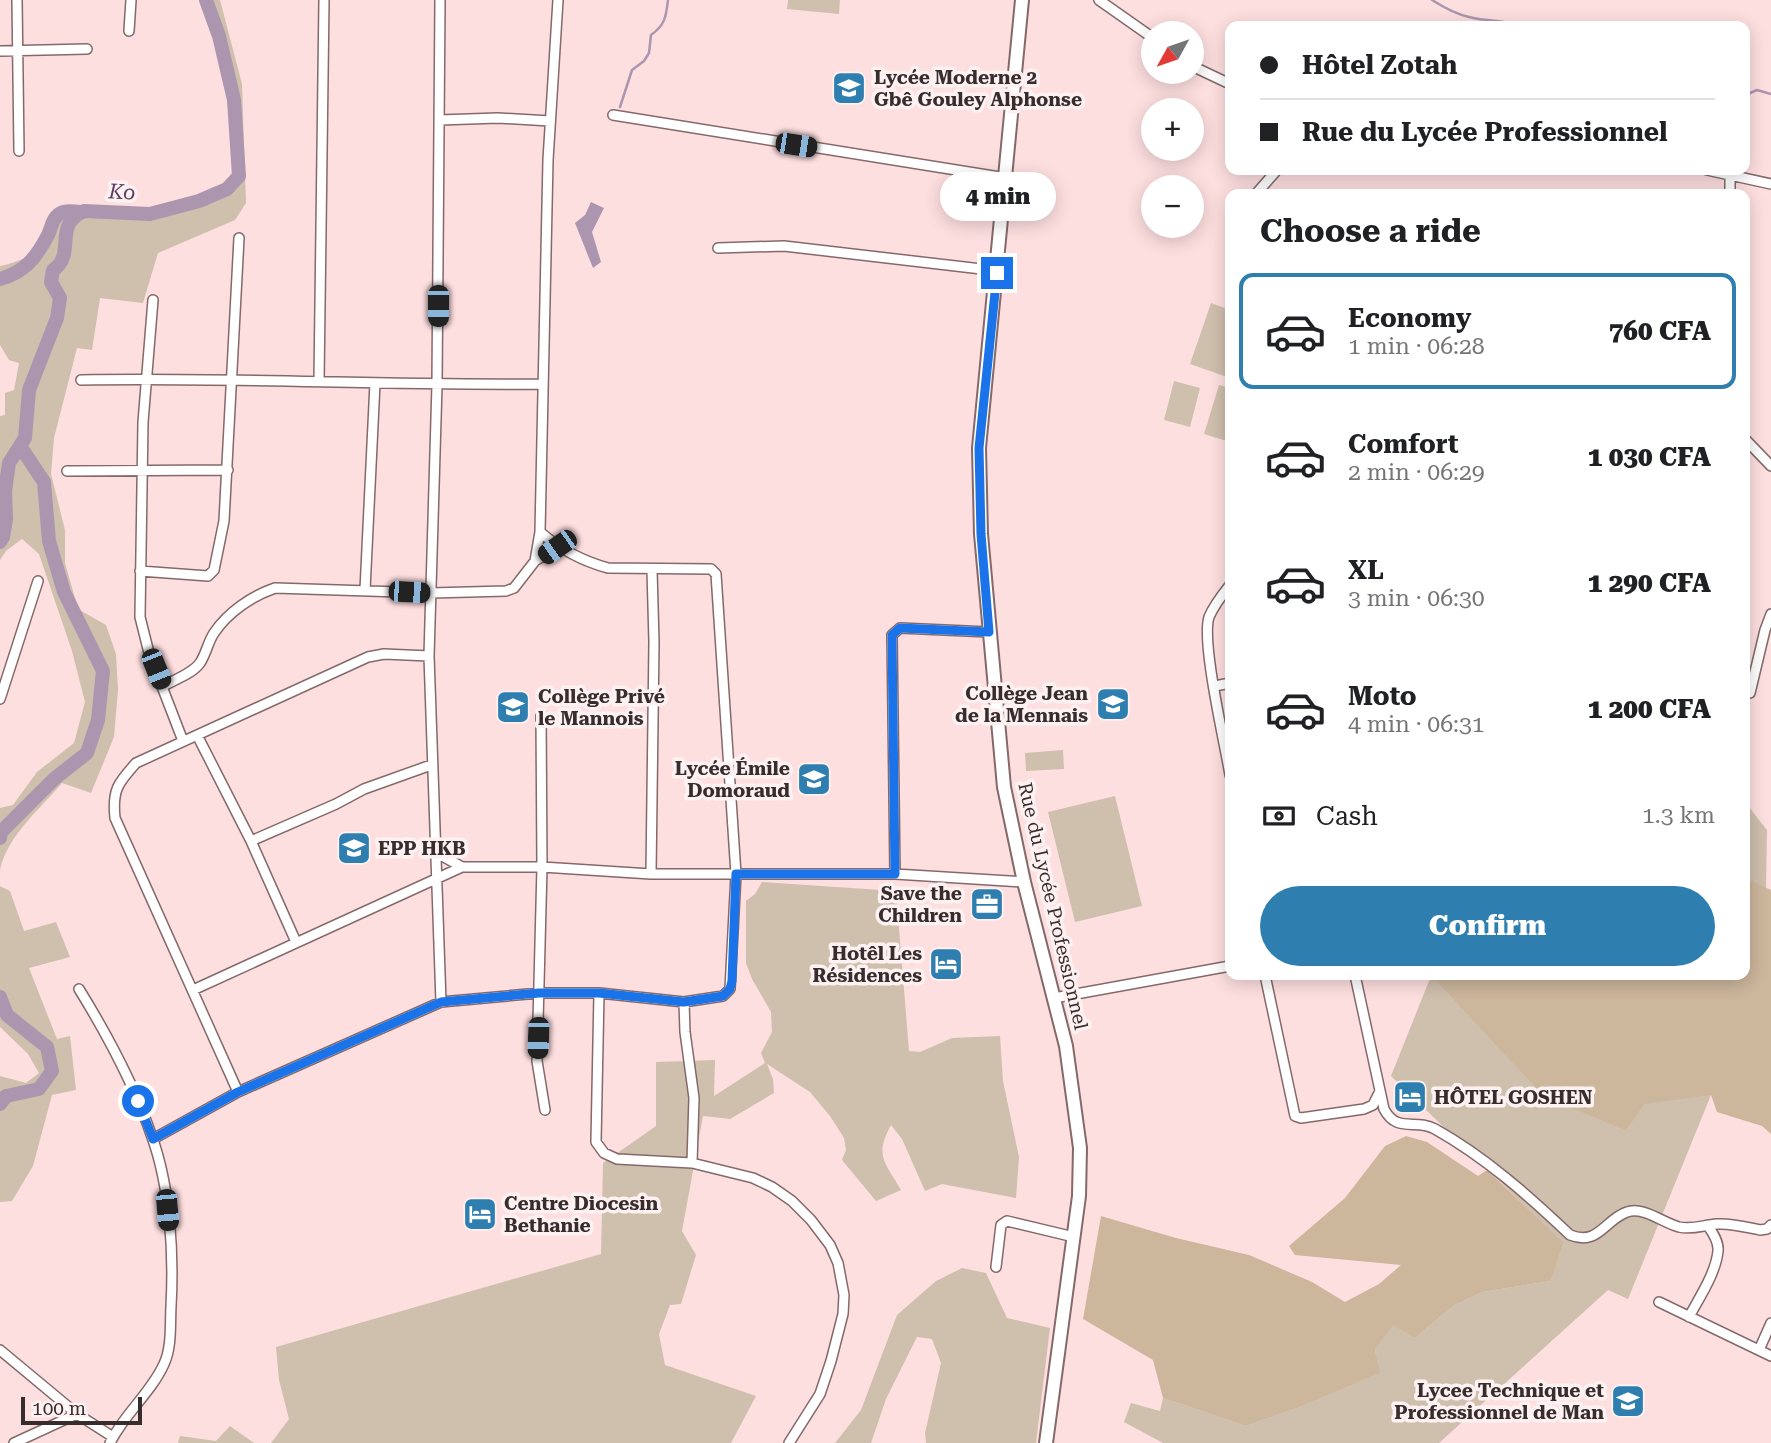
<!DOCTYPE html>
<html lang="en">
<head>
<meta charset="utf-8">
<style>
  body { margin:0; font-family:"Roboto Serif",serif; background:#f2f2f2; color:#202124; height:100vh; display:flex; flex-direction:column; font-size:26px; white-space:nowrap }
  * { box-sizing:border-box; margin:0 }
  p { font-size:23px; color:#757577 }
  .icon { flex:none; width:38px; height:38px; fill:none; stroke:currentColor; stroke-width:2; stroke-linecap:round; stroke-linejoin:round }
  .map { position:relative; flex:1; overflow:hidden }
  .panel { position:absolute; left:1225px; top:189px; width:525px; height:791px; display:flex; flex-direction:column; background:#fff; border-radius:14px; box-shadow:0 4px 18px #0003 }
  .panel>* { flex:none }
  .guide { position:absolute; left:1225px; top:21px; width:525px; height:154px; border-radius:14px; box-shadow:0 4px 18px #0003; display:grid; align-content:center; height:154px; padding:0 35px; background:#fff }
  .needle { width:46px; rotate:230deg }
  .tools { position:absolute; left:1141px; top:21px; display:grid; gap:14px }
  .tools a { display:grid; place-items:center; width:63px; height:63px; border-radius:50%; background:#fff; box-shadow:0 4px 18px #0003; font-size:35px }
  .scale { position:absolute; left:21px; bottom:18px; width:121px; box-sizing:border-box; padding-left:7px; border:4px solid #382d2d; border-top:0; font-size:19px; line-height:24px; white-space:nowrap; color:#382d2d; -webkit-text-stroke:5px #fef1f1; paint-order:stroke }
  .end { position:absolute; width:32px; height:32px; margin:-16px; border:9px solid #1a73e8; background:#fff; box-shadow:0 0 0 4px #fff }
  .from { border-radius:50% }
  .bubble { position:absolute; height:49px; border-radius:24px; background:#fff; box-shadow:0 4px 18px #0003; font-size:23px; font-weight:800; line-height:49px; text-align:center }
  .car { position:absolute; width:21px; height:42px; margin:-21px -10px; border-radius:9px; box-shadow:0 0 5px 2px #0007; background:linear-gradient(#222 24%,#8ab4d8 0 40%,#222 0 76%,#8ab4d8 0 86%,#222 0) }
  .guide b { display:flex; align-items:center; gap:24px; height:66px; font-size:26px }
  .guide b+b { border-top:2px solid #e0e0e0 }
  .guide i { width:18px; height:18px; background:#202124 }
  ul { padding:0; list-style:none }
  li { display:flex; align-items:center; gap:21px; height:116px; margin:0 14px 10px; padding:0 21px; border:4px solid transparent; border-radius:14px }
  li div { flex:1 }
  li b { display:block; font-size:26px }
  li em { font-style:normal; font-weight:800 }
  li.on { border-color:#2e7fb0 }
  li>.icon { width:63px; height:63px; stroke-width:1.5 }
  h2 { padding:0 35px; font-size:32px; line-height:84px }
  .pay { display:flex; align-items:center; gap:18px; height:77px; padding:0 35px; font-size:26px }
  .pay p { margin-inline-start:auto }
  .cta { display:flex; gap:14px; margin-top:auto; padding:14px 35px }
  .cta a { flex:1; height:80px; border-radius:42px; background:#2e7fb0; color:#fff; font-size:28px; font-weight:800; line-height:80px; text-align:center }
  .map>svg:first-child { display:block }
  .green { fill:#cfbfad }
  .forest { fill:#ccb69c }
  .water { fill:#ac96af }
  .lines { fill:none; stroke-linecap:round; stroke-linejoin:round }
  .stream { stroke:#ac96af; stroke-width:2.5 }
  .river { stroke:#ac96af; stroke-width:14 }
  .street-casing { stroke:#84696a; stroke-width:12 }
  .secondary-casing { stroke:#84696a; stroke-width:16 }
  .street { stroke:#fff; stroke-width:9 }
  .secondary { stroke:#fff; stroke-width:12 }
  .route { stroke:#1a73e8; stroke-width:9 }
  .labels { text-anchor:middle; dominant-baseline:central; stroke-width:7; stroke-linejoin:round; paint-order:stroke }
  .poi-label { font-size:19px; font-weight:bold; fill:#382d2d; stroke:#fef1f1; text-anchor:start }
  .street-label { font-size:19px; fill:#382d2d; stroke:#fef1f1 }
  .water-label { font-size:21px; font-style:italic; fill:#5c3c61; stroke:#fef1f1 }
</style>
</head>
<body>
<div class="map">
<svg width="1771" height="1443" viewBox="0 0 1771 1443">
  <rect width="100%" height="100%" fill="#fedfe0"/>
  <path class="green" d="M206 0H220L242 84 246 203 235 220 158 253 143 303 100 298 92 350 77 348 54 438 51 474 65 530V563L78 609 106 625 116 654 118 690 114 737 91 793 62 783C41 808 7 836 0 870V808L13 805 37 772 74 743 85 702 72 651 39 554 22 539 6 551 0 560V416L5 415V393L14 390 19 363 9 360 0 345V266C12 264 30 257 39 249 50 239 49 214 66 212 92 208 120 214 146 214 160 214 217 197 228 188 232 185 235 180 239 176L234 100 219 36Z
    M788 0H840L839 14 787 9Z
    M1211 303 1230 310V378L1190 364Z
    M1174 381 1200 388 1190 427 1164 420Z
    M1219 385 1230 388V442L1204 434Z
    M1063 750 1064 769 1026 771 1025 753Z
    M1115 796 1142 906 1075 922 1048 812Z
    M1745 802 1767 830 1766 889 1745 878Z
    M762 882 896 891 909 1051 920 1052 952 1038 1000 1036 1003 1081 1019 1157 1016 1198 942 1184 925 1191 902 1139 891 1125C874 1156 885 1162 901 1190L876 1201 842 1160 846 1150 844 1138 830 1116 810 1092 767 1064 773 1079 774 1093 730 1119 703 1116 682 1231 696 1255 681 1304 670 1305 659 1334 665 1365 756 1396 731 1443H271L289 1419 279 1380 276 1347 601 1254 603 1163 656 1126V1062L715 1060 714 1096 765 1063 761 1053 772 1032 771 1012 752 979 746 963V901L755 894Z
    M0 886 10 891 24 931 56 922 70 957 29 968 57 1039 70 1036 76 1090 52 1095 33 1166 12 1201 0 1202V1076L26 1083 39 1073 28 1054 0 1027Z
    M1431 976 1544 1095 1626 1131 1643 1104 1671 1090 1711 1095 1628 1299 1608 1290 1439 1443H1163L1124 1422 1131 1403 1160 1411 1163 1398 1246 1426 1300 1407 1379 1373 1375 1350 1393 1324 1415 1338 1453 1306 1482 1292 1551 1281 1562 1242 1391 1076Z
    M962 1268 986 1273 1007 1318 1050 1328 1036 1443H926L925 1433 941 1363 932 1339 917 1337 886 1399 871 1443H835L861 1410 897 1315 936 1281Z
    M230 1426 254 1443H178L180 1436 216 1441Z"/>
  <path class="forest" d="M1745 878 1771 890V1134L1762 1126 1717 1112 1711 1095 1644 1104 1626 1131 1544 1096 1431 976 1745 975Z
    M1406 1136 1427 1142 1478 1176 1487 1170 1563 1242 1551 1281 1482 1292 1453 1306 1415 1338 1393 1325 1375 1350 1380 1373 1300 1407 1246 1426 1163 1398 1153 1360 1083 1319 1101 1216 1176 1238 1249 1255 1312 1282 1345 1302 1379 1284 1401 1265 1295 1255 1289 1246 1345 1198 1385 1146Z"/>
  <path class="water" d="M591 202 604 208 592 232 601 262 593 268 575 223 585 215Z"/>
  <g class="lines">
    <path class="stream" d="M1432 0C1443 7 1455 14 1469 17 1486 22 1503 19 1520 26
      M1745 102 1750 93 1757 90 1771 94
      M620 107 632 70 644 61 649 53 651 35C665 25 666 17 668 0"/>
    <path class="river" d="M0 279C25 272 36 258 48 235 52 227 52 216 63 212 67 210 75 212 80 212
      M0 542 3 537 6 519 5 491 9 463 25 438 29 390 57 318 60 298 51 282 53 270C77 254 52 225 84 211L150 214 199 201 227 189 239 176 234 100 219 36 206 0
      M0 838 1 832 54 779 87 753 98 720 103 671 64 592 49 541 44 482 20 446
      M0 997 7 1015 47 1047 52 1071 39 1089 6 1096 0 1104"/>
    <g class="street-casing">
      <path id="street" d="M17 0 19 151
        M440 0 437 385 429 656 441 1002
        M1099 0 1153 38
        M129 31 131 0
        M0 51 87 49
        M1192 66 1230 84
        M613 115 1006 178
        M440 120 498 118 550 121
        M1707 170 1771 184
        M1256 194 1277 170
        M1730 194V175
        M718 248 784 246 990 270 997 268
        M153 300 143 422 140 617 149 653 183 741
        M81 380C235 377 389 386 543 384
        M319 381 324 0
        M1745 439 1771 466
        M67 471 228 470
        M535 561 557 547
        M140 571 208 576 214 570 224 521 239 238
        M1230 585C1222 595 1214 605 1209 617 1201 642 1225 744 1230 775
        M365 590 375 383
        M163 686C174 680 192 674 200 663 206 654 208 642 214 633 228 612 252 596 275 588L431 593 506 591 514 588 535 561 540 532 548 160 558 0
        M1215 686 1230 683
        M1750 693 1765 630 1771 614
        M0 699 38 581
        M541 714 542 867 537 1061 545 1110
        M197 735 251 841
        M437 853 462 867
        M651 874 654 642 652 570
        M895 874 892 635 900 628 989 632
        M296 942 251 841 336 804 364 789 431 765
        M1265 975 1295 1116 1301 1118 1364 1109 1373 1105 1380 1091
        M1355 975 1384 1109C1397 1134 1416 1118 1435 1129 1485 1157 1529 1196 1570 1235 1599 1246 1604 1220 1627 1212 1643 1206 1663 1223 1679 1227 1693 1230 1703 1225 1717 1224 1731 1223 1746 1227 1760 1230L1767 1229 1771 1225
        M79 989C108 1036 134 1084 152 1137 170 1187 174 1253 171 1306 170 1324 172 1347 164 1364 151 1393 124 1414 110 1443
        M193 990 462 867H542L651 874H895L1024 882
        M599 993 596 1142 604 1153 617 1159 692 1163
        M1054 998 1230 966
        M684 1002 685 1032 694 1098 692 1163 753 1178 772 1187 792 1201 811 1220 830 1245 838 1263 844 1295 843 1314 831 1361 820 1394 789 1443
        M238 1092 115 818C112 790 118 783 136 763L368 657 384 654 429 656
        M153 1139 238 1092 441 1002 539 993H599L684 1002 723 996 730 989 736 874 716 574 711 569 608 568C582 561 560 549 540 532
        M996 1267 1001 1225 1007 1221 1074 1237
        M1659 1302 1771 1356
        M1689 1317C1699 1298 1716 1273 1718 1251 1719 1242 1713 1233 1708 1226
        M0 1350 77 1414
        M1759 1350 1771 1323
        M14 1443 77 1414 113 1437"/>
    </g>
    <g class="secondary-casing">
      <path id="secondary" d="M1022 0 979 448 981 534 1004 787 1024 882 1066 1046 1080 1148 1079 1196 1046 1443"/>
    </g>
    <use href="#street" class="street"/>
    <use href="#secondary" class="secondary"/>
  </g>
  <g class="lines">
    <path class="route" d="M138 1101 153 1139 238 1092 441 1002 539 993H599L684 1002 723 996 730 989 732 981 736 874H895L892 635 900 628 989 632 981 534 979 448 997 273"/>
  </g>
  <defs>
    <g id="school-square" transform="scale(1.75)"><rect x="-9" y="-9" width="18" height="18" rx="4" fill="#2e7fb0" stroke="#fef1f1"/><path d="M0-5L7-2L0 1L-7-2ZM-4 1L0 2.5L4 1V4Q0 6-4 4Z" fill="#fff"/></g>
    <g id="office-square" transform="scale(1.75)"><rect x="-9" y="-9" width="18" height="18" rx="4" fill="#2e7fb0" stroke="#fef1f1"/><path d="M-6-3h4V-5.5h4V-3h4V5H-6ZM-1-4.5V-3h2v-1.5ZM-6 0V1H6V0Z" fill="#fff"/></g>
    <g id="hotel-square" transform="scale(1.75)"><rect x="-9" y="-9" width="18" height="18" rx="4" fill="#2e7fb0" stroke="#fef1f1"/><path d="M-6-4.5h1.5V1H6V5H4.5V3h-9V5H-6ZM-4 0a1.8 1.8 0 1 1 3.6 0ZM.5 0V-2.5h3Q6-2.5 6 0Z" fill="#fff"/></g>
  </defs>
  <g fill-rule="evenodd">
    <use href="#school-square" x="849" y="88"/>
    <use href="#school-square" x="1113" y="704"/>
    <use href="#school-square" x="513" y="707"/>
    <use href="#school-square" x="814" y="779"/>
    <use href="#school-square" x="354" y="848"/>
    <use href="#office-square" x="987" y="904"/>
    <use href="#hotel-square" x="946" y="964"/>
    <use href="#hotel-square" x="1410" y="1097"/>
    <use href="#hotel-square" x="480" y="1214"/>
    <use href="#school-square" x="1628" y="1401"/>
  </g>
  <g class="labels">
    <g class="poi-label">
      <text x="874" y="77">Lycée Moderne 2<tspan x="874" dy="22">Gbê Gouley Alphonse</tspan></text>
      <text x="1088" y="693" text-anchor="end">Collège Jean<tspan x="1088" dy="22">de la Mennais</tspan></text>
      <text x="538" y="696">Collège Privé<tspan x="538" dy="22">le Mannois</tspan></text>
      <text x="790" y="768" text-anchor="end">Lycée Émile<tspan x="790" dy="22">Domoraud</tspan></text>
      <text x="378" y="848">EPP HKB</text>
      <text x="962" y="893" text-anchor="end">Save the<tspan x="962" dy="22">Children</tspan></text>
      <text x="922" y="953" text-anchor="end">Hotêl Les<tspan x="922" dy="22">Résidences</tspan></text>
      <text x="1434" y="1097">HÔTEL GOSHEN</text>
      <text x="504" y="1203">Centre Diocesin<tspan x="504" dy="22">Bethanie</tspan></text>
      <text x="1604" y="1390" text-anchor="end">Lycee Technique et<tspan x="1604" dy="22">Professionnel de Man</tspan></text>
    </g>
    <g class="street-label">
      <text transform="translate(1053 906) rotate(77)">Rue du Lycée Professionnel</text>
    </g>
    <g class="water-label">
      <text transform="translate(122 192) rotate(3)">Ko</text>
    </g>
  </g>
</svg>
<div class="tools">
<a><svg class="needle" viewBox="-14 -14 28 28"><path d="M0-13l5 13h-10z" fill="#e53935"/><path d="M0 13l5-13h-10z" fill="#757577"/></svg></a>
<a>+</a>
<a>−</a>
</div>
<div class="scale">100 m</div>
<i class="end from" style="left:138px;top:1101px"></i>
<i class="end" style="left:997px;top:273px"></i>
<div class="bubble" style="left:940px;top:172px;width:116px">4 min</div>
<i class="car" style="left:796px;top:145px;rotate:99deg"></i>
<i class="car" style="left:438px;top:306px;rotate:180deg"></i>
<i class="car" style="left:557px;top:547px;rotate:235deg"></i>
<i class="car" style="left:409px;top:592px;rotate:93deg"></i>
<i class="car" style="left:156px;top:669px;rotate:158deg"></i>
<i class="car" style="left:538px;top:1038px;rotate:182deg"></i>
<i class="car" style="left:167px;top:1210px;rotate:175deg"></i>
<div class="guide">
<b><i class="from"></i>Hôtel Zotah</b>
<b><i></i>Rue du Lycée Professionnel</b>
</div>
<section class="panel">
<h2>Choose a ride</h2>
<ul>
<li class="on"><svg class="icon" aria-label="car" viewBox="0 0 24 24"><path d="M5 17H2v-5l4-1 3-4h7l3 4 3 1v5h-3M9 17h6M6 11h13"/><circle cx="7" cy="17" r="2"/><circle cx="17" cy="17" r="2"/></svg><div><b>Economy</b><p>1 min · 06:28</p></div><em>760 CFA</em></li>
<li><svg class="icon" aria-label="car" viewBox="0 0 24 24"><path d="M5 17H2v-5l4-1 3-4h7l3 4 3 1v5h-3M9 17h6M6 11h13"/><circle cx="7" cy="17" r="2"/><circle cx="17" cy="17" r="2"/></svg><div><b>Comfort</b><p>2 min · 06:29</p></div><em>1 030 CFA</em></li>
<li><svg class="icon" aria-label="car" viewBox="0 0 24 24"><path d="M5 17H2v-5l4-1 3-4h7l3 4 3 1v5h-3M9 17h6M6 11h13"/><circle cx="7" cy="17" r="2"/><circle cx="17" cy="17" r="2"/></svg><div><b>XL</b><p>3 min · 06:30</p></div><em>1 290 CFA</em></li>
<li><svg class="icon" aria-label="car" viewBox="0 0 24 24"><path d="M5 17H2v-5l4-1 3-4h7l3 4 3 1v5h-3M9 17h6M6 11h13"/><circle cx="7" cy="17" r="2"/><circle cx="17" cy="17" r="2"/></svg><div><b>Moto</b><p>4 min · 06:31</p></div><em>1 200 CFA</em></li>
</ul>
<div class="pay"><svg class="icon" aria-label="cash" viewBox="0 0 24 24"><path d="M3 7h18v10H3z"/><circle cx="12" cy="12" r="2"/></svg>Cash<p>1.3 km</p></div>
<div class="cta"><a>Confirm</a></div>
</section>
</div>
</body>
</html>
